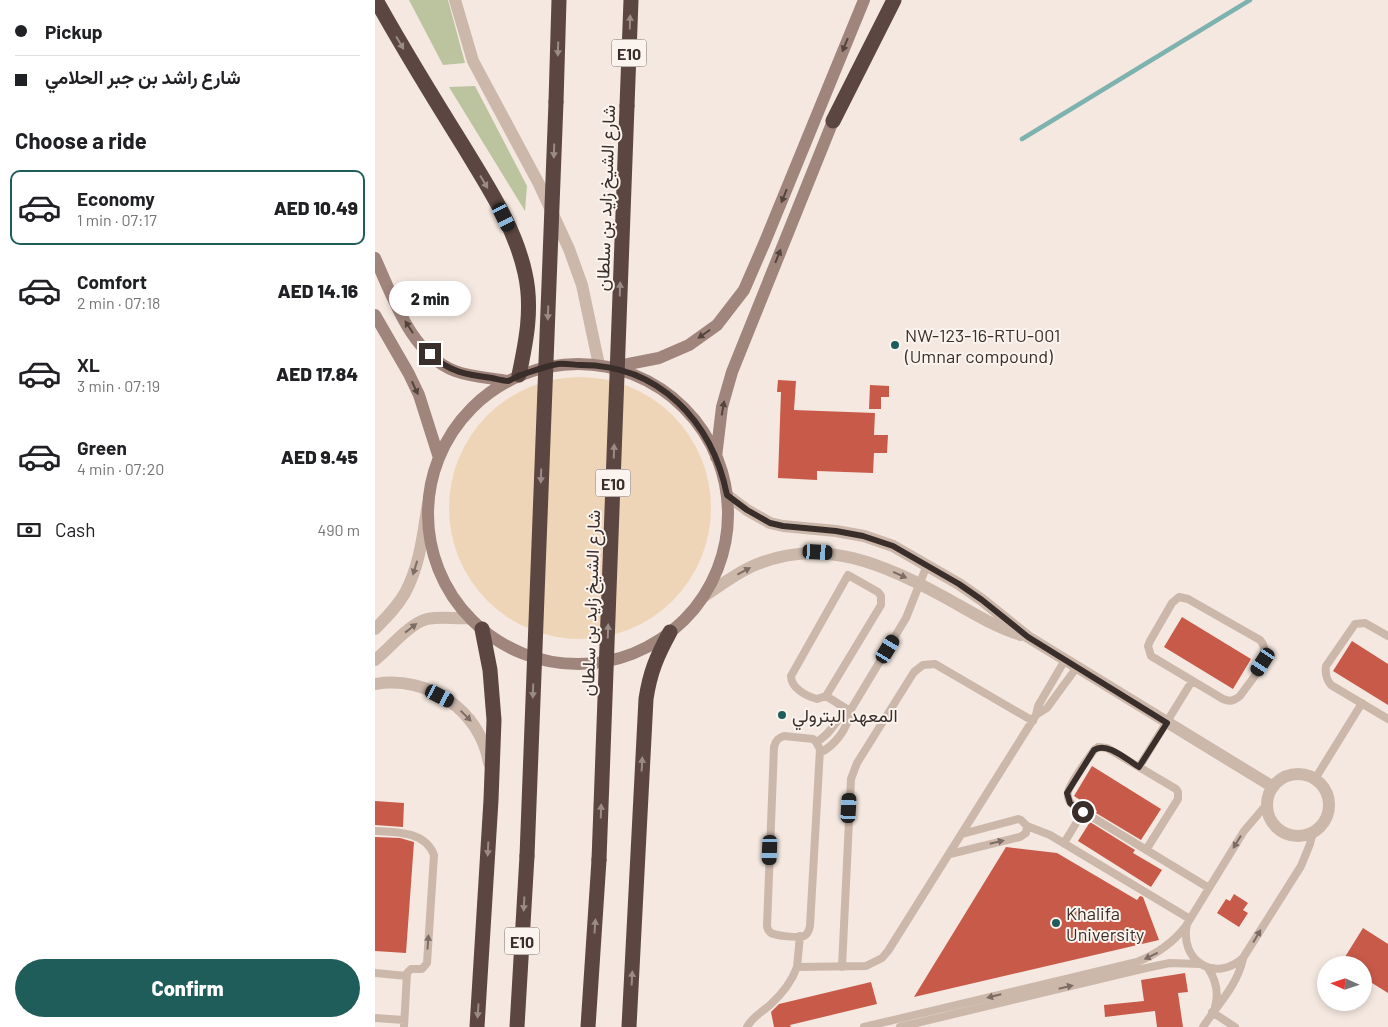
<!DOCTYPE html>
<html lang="en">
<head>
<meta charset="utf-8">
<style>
  body { margin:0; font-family:Barlow,Vazirmatn,sans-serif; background:#f6f6f6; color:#202124; height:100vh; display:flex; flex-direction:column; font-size:19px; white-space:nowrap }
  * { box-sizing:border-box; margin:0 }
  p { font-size:16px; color:#757577 }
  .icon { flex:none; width:28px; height:28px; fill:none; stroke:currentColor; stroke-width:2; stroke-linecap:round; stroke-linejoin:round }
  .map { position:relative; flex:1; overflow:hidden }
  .side { display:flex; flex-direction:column; background:#fff; width:375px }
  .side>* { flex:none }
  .banner { display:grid; align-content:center; height:110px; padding:0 15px; background:#fff }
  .needle { width:32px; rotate:273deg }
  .controls { position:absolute; left:942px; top:956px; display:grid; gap:10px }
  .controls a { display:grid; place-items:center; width:55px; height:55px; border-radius:50%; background:#fff; box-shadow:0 2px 8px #0003; font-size:25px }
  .end { position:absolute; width:22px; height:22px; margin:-11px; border:6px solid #3a2e2a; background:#fff; box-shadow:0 0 0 2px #fff }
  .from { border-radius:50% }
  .bubble { position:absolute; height:35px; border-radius:18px; background:#fff; box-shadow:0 2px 8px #0003; font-size:16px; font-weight:800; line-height:35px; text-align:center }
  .car { position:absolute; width:15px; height:30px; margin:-15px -8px; border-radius:6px; box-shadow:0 0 4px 1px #0007; background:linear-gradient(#222 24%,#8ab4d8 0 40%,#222 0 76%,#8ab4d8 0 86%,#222 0) }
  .banner b { display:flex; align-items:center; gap:18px; height:48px; font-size:19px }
  .banner b+b { border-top:1px solid #e0e0e0 }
  .banner i { width:12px; height:12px; background:#202124 }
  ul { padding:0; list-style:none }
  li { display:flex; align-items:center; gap:15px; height:75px; margin:0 10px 8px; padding:0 5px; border:2px solid transparent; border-radius:10px }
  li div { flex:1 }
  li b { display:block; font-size:19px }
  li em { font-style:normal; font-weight:800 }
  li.selected { border-color:#1e5d5a }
  li>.icon { width:45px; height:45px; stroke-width:1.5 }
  h2 { padding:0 15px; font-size:22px; line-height:60px }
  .pay { display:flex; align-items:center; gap:12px; height:55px; padding:0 15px; font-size:19px }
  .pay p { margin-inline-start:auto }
  .primary-button { display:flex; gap:10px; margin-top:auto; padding:10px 15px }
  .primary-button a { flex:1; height:58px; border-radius:30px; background:#1e5d5a; color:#fff; font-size:20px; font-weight:800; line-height:58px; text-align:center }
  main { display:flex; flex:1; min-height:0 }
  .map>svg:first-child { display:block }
  .green { fill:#bbc39f }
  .sand { fill:#efd5b7 }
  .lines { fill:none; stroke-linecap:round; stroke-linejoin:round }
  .stream { stroke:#7eb2ae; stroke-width:4.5 }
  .building { fill:#c85a49 }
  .lane { stroke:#ccb7ab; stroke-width:8 }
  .street { stroke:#ccb7ab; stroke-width:12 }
  .secondary { stroke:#a0857c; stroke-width:12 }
  .highway { stroke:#5b4641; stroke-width:15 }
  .highway-bridge { stroke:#5b4641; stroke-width:15 }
  .oneway { fill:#9b8b86 }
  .oneway2 { fill:#54443e }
  .oneway3 { fill:#7c6c64 }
  .route { stroke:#3a2e2a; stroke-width:6 }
  .poi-dot { fill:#1e5d5a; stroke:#fbf3ed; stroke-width:2 }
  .labels { text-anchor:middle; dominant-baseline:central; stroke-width:4; stroke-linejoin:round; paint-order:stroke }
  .shield { fill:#fbf3ed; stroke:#746964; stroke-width:1 }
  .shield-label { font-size:16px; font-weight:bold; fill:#3a2e2a }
  .street-label { font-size:18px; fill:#3a2e2a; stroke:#fbf3ed }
  .poi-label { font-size:18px; fill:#3a2e2a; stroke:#fbf3ed; text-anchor:start }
</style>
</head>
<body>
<main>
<section class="side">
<div class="banner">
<b><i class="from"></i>Pickup</b>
<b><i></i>شارع راشد بن جبر الحلامي</b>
</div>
<h2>Choose a ride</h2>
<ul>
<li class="selected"><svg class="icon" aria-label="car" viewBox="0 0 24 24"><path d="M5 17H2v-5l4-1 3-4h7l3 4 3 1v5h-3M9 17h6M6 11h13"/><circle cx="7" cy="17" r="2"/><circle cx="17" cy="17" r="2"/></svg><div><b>Economy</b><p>1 min · 07:17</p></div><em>AED 10.49</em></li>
<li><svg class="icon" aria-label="car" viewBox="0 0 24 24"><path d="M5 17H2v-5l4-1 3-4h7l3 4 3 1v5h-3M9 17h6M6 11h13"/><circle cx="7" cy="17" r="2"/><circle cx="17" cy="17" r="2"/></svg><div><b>Comfort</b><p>2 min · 07:18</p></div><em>AED 14.16</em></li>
<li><svg class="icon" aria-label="car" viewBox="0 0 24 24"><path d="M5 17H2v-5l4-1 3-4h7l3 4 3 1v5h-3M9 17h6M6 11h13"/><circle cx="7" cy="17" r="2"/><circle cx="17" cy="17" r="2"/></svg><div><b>XL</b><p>3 min · 07:19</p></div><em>AED 17.84</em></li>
<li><svg class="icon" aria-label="car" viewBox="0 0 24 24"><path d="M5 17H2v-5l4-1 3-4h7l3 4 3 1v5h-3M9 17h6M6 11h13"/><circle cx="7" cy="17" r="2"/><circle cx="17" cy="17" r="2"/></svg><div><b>Green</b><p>4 min · 07:20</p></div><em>AED 9.45</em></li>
</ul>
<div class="pay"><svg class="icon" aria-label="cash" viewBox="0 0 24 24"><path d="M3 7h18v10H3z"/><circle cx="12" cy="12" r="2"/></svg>Cash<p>490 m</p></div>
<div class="primary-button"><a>Confirm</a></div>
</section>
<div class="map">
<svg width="1013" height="1027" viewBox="0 0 1013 1027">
  <rect width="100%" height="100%" fill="#f4e8e0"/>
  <path class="green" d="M34 0H73L90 63 68 65Z
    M100 86 152 186 150 211 74 87Z"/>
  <path class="sand" d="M74 508a131 131 0 1 1 262 0a131 131 0 1 1-262 0Z"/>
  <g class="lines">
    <path class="stream" d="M647 139 875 0"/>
  </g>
  <path class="building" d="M403 380 421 381 419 410 500 413 499 435H513L512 453H499L498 473 442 471V480L403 478 406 392H402Z
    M495 385 514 386V397H506V409H494Z
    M807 617 876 659 858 689 789 647Z
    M977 641 1013 664V705L958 671Z
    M717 766 786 809 766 840 721 813 722 811 699 796Z
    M0 801 29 803 28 827 0 825Z
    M715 822 760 850 758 853 787 870 776 887 703 841Z
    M0 837 25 838 39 842 31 953 0 951Z
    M631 847 682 853 762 900 765 896 768 897 784 940 539 997Z
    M859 894 873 903 868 910 873 913 864 927 842 913 851 899 855 901Z
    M988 928 1013 944V993L989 978V965H965Z
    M810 973 813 992 803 993 808 1027H782L780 1011 730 1017 729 1005 769 1001 766 980Z
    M496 982 502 1004 415 1025 416 1027H399L396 1012 404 1004Z"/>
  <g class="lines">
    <path class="lane" d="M473 575 503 592 506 596V605L451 696 442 699C431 696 416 688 416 676Z
      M804 597 813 599 885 640C900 657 875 681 865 696 859 701 855 702 848 699L776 656 773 646 775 641 797 603Z
      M1013 636 990 623 980 624 951 666C950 673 951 679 956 685L1013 719
      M451 696 475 711
      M661 715 672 708 702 667
      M409 736 438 739 441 742 445 749 435 926C434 931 433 934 429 936 424 938 401 936 396 933 393 931 393 930 392 926L399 747C401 740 403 738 409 736Z
      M441 742C457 735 460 717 475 711
      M445 753C460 745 473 729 475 711L531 618 552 565
      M764 767 817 681
      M940 779 987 703
      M892 804 869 831 812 924C804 961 840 983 868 958L926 866 935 844 938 832
      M652 826 675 835 815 919
      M0 831C21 832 50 831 59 855L52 963 47 969H36L32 973 29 1027
      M689 843 708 812
      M771 850 803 799V792L801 789 732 748 723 747 719 750C713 759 695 782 693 792 692 798 695 803 699 806L834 888
      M575 854 645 837 651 833 652 826 646 820 643 819 587 834
      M422 967 425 936
      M467 967 476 779 482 763 539 672 548 665 560 664 658 721
      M833 968C841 980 844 993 840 1007
      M0 973 32 976
      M837 1012 860 1027
      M0 1018 29 1020
      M372 1027C378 1016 386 1013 395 1005 406 995 417 981 422 967L491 966 507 958 513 951 661 715 663 706 690 660
      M489 1027 762 962C782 954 798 943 811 926
      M525 1027 771 968 795 963 825 964
      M828 1027C843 1004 862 986 868 959"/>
    <path class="street" d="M80 0 98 61 164 184 194 249 207 285 224 365
      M352 495 372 510 395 523 408 526 461 531 489 536 518 546 584 584 607 600 653 637 898 787
      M328 597C345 586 361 573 380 565 449 536 510 565 571 598 596 612 618 626 646 635
      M0 629C11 618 22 607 30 593 45 565 48 534 53 503
      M0 660C14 649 35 623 52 619 66 616 81 619 95 618
      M0 684C53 675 105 710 114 763
      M892 805a31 31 0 1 1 62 0a31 31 0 1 1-62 0Z"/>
    <path class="secondary" d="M0 258C18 297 36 354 80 371 96 377 116 378 133 381
      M0 315 34 374 44 395 64 458
      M53 514a150 150 0 1 1 300 0a150 150 0 1 1-300 0Z
      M238 367 284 358 314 345 342 325 369 290 389 244 489 0
      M341 457 347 407 357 372 458 121"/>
    <path class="highway" d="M1 0C29 50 59 99 89 147 113 187 140 227 150 273 158 308 151 342 144 375
      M181 102 184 0
      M252 106 256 0
      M458 121 519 0
      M102 1027 116 800 119 720 115 670 107 629
      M142 1027 152 856
      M213 1027 224 860
      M254 1027 271 699C275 672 282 656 295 632"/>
    <path class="highway-bridge" d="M152 856 181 102
      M224 860 252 106"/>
  </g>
  <defs><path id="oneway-solid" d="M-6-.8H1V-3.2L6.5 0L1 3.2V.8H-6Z" transform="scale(1.25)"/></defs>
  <g class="oneway">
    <use href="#oneway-solid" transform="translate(255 22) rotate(-88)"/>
    <use href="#oneway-solid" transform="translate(25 43) rotate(59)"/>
    <use href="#oneway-solid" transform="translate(183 49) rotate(92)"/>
    <use href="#oneway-solid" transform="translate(179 151) rotate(92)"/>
    <use href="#oneway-solid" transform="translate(109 182) rotate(59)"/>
    <use href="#oneway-solid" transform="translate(245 289) rotate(-88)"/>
    <use href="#oneway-solid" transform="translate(173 313) rotate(92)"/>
    <use href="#oneway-solid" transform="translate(239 451) rotate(-88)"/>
    <use href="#oneway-solid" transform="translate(166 476) rotate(92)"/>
    <use href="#oneway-solid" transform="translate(233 631) rotate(-88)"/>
    <use href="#oneway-solid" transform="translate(158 691) rotate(92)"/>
    <use href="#oneway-solid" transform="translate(267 764) rotate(-87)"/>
    <use href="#oneway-solid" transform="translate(226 811) rotate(-88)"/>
    <use href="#oneway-solid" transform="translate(113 849) rotate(93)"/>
    <use href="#oneway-solid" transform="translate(149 904) rotate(93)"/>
    <use href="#oneway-solid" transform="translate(220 926) rotate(-86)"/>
    <use href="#oneway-solid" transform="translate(257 978) rotate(-87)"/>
    <use href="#oneway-solid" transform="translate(103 1011) rotate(94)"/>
  </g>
  <g class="oneway2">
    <use href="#oneway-solid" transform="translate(470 45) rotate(112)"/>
    <use href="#oneway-solid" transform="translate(409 196) rotate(112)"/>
    <use href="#oneway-solid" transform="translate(403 256) rotate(-68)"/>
    <use href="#oneway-solid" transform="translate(34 327) rotate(-123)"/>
    <use href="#oneway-solid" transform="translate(329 334) rotate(145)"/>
    <use href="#oneway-solid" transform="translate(40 388) rotate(65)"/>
    <use href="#oneway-solid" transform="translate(348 408) rotate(-80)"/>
  </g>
  <g class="oneway3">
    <use href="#oneway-solid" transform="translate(40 568) rotate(107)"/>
    <use href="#oneway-solid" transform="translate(369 571) rotate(-28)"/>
    <use href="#oneway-solid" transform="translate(525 575) rotate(24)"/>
    <use href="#oneway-solid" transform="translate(36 628) rotate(-38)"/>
    <use href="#oneway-solid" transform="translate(91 716) rotate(45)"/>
    <use href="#oneway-solid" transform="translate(622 842) rotate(-13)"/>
    <use href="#oneway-solid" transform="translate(862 842) rotate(122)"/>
    <use href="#oneway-solid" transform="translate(882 936) rotate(-59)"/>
    <use href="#oneway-solid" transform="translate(53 942) rotate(-86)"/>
    <use href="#oneway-solid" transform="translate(776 956) rotate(154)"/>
    <use href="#oneway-solid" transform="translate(691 987) rotate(-13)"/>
    <use href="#oneway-solid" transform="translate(619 996) rotate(166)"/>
  </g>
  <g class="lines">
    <path class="route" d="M55 354C74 372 92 375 117 378 122 379 128 381 133 381 137 380 142 376 146 375 158 371 171 366 183 364 190 363 199 365 206 365 284 365 337 421 352 495L372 510 395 523 408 526 461 531 488 536 518 546 584 584 607 600 653 637 792 723 764 767C752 760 732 741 719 750L692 793 695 803 708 812"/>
  </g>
  <g class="poi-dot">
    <circle cx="520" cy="345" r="5"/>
    <circle cx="407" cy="715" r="5"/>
    <circle cx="681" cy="923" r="5"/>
  </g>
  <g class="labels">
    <g class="shield">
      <rect x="236.5" y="39.5" width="35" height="27" rx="4"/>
      <rect x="220.5" y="469.5" width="35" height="27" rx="4"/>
      <rect x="129.5" y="927.5" width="35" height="27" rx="4"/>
    </g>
    <g class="shield-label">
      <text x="254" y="53">E10</text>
      <text x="238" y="483">E10</text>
      <text x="147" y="941">E10</text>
    </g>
    <g class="street-label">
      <text transform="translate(230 198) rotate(-88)">شارع الشيخ زايد بن سلطان</text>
      <text transform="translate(215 603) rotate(-88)">شارع الشيخ زايد بن سلطان</text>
    </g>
    <g class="poi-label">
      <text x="530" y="335">NW-123-16-RTU-001<tspan x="530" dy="21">(Umnar compound)</tspan></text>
      <text x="417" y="715">المعهد البترولي</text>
      <text x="691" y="913">Khalifa<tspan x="691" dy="21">University</tspan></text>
    </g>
  </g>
</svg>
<div class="controls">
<a><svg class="needle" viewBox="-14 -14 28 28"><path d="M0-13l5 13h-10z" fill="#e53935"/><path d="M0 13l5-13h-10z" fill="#757577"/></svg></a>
</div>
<i class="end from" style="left:708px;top:812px"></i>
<i class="end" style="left:55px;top:354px"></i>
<div class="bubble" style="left:14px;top:281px;width:82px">2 min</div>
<i class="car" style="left:129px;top:217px;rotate:154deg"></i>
<i class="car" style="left:443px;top:552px;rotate:93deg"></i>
<i class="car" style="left:513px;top:649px;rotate:31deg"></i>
<i class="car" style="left:888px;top:662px;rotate:213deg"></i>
<i class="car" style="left:65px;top:696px;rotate:117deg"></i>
<i class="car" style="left:474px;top:808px;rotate:3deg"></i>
<i class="car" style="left:395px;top:850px;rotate:182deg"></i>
</div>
</main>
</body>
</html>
